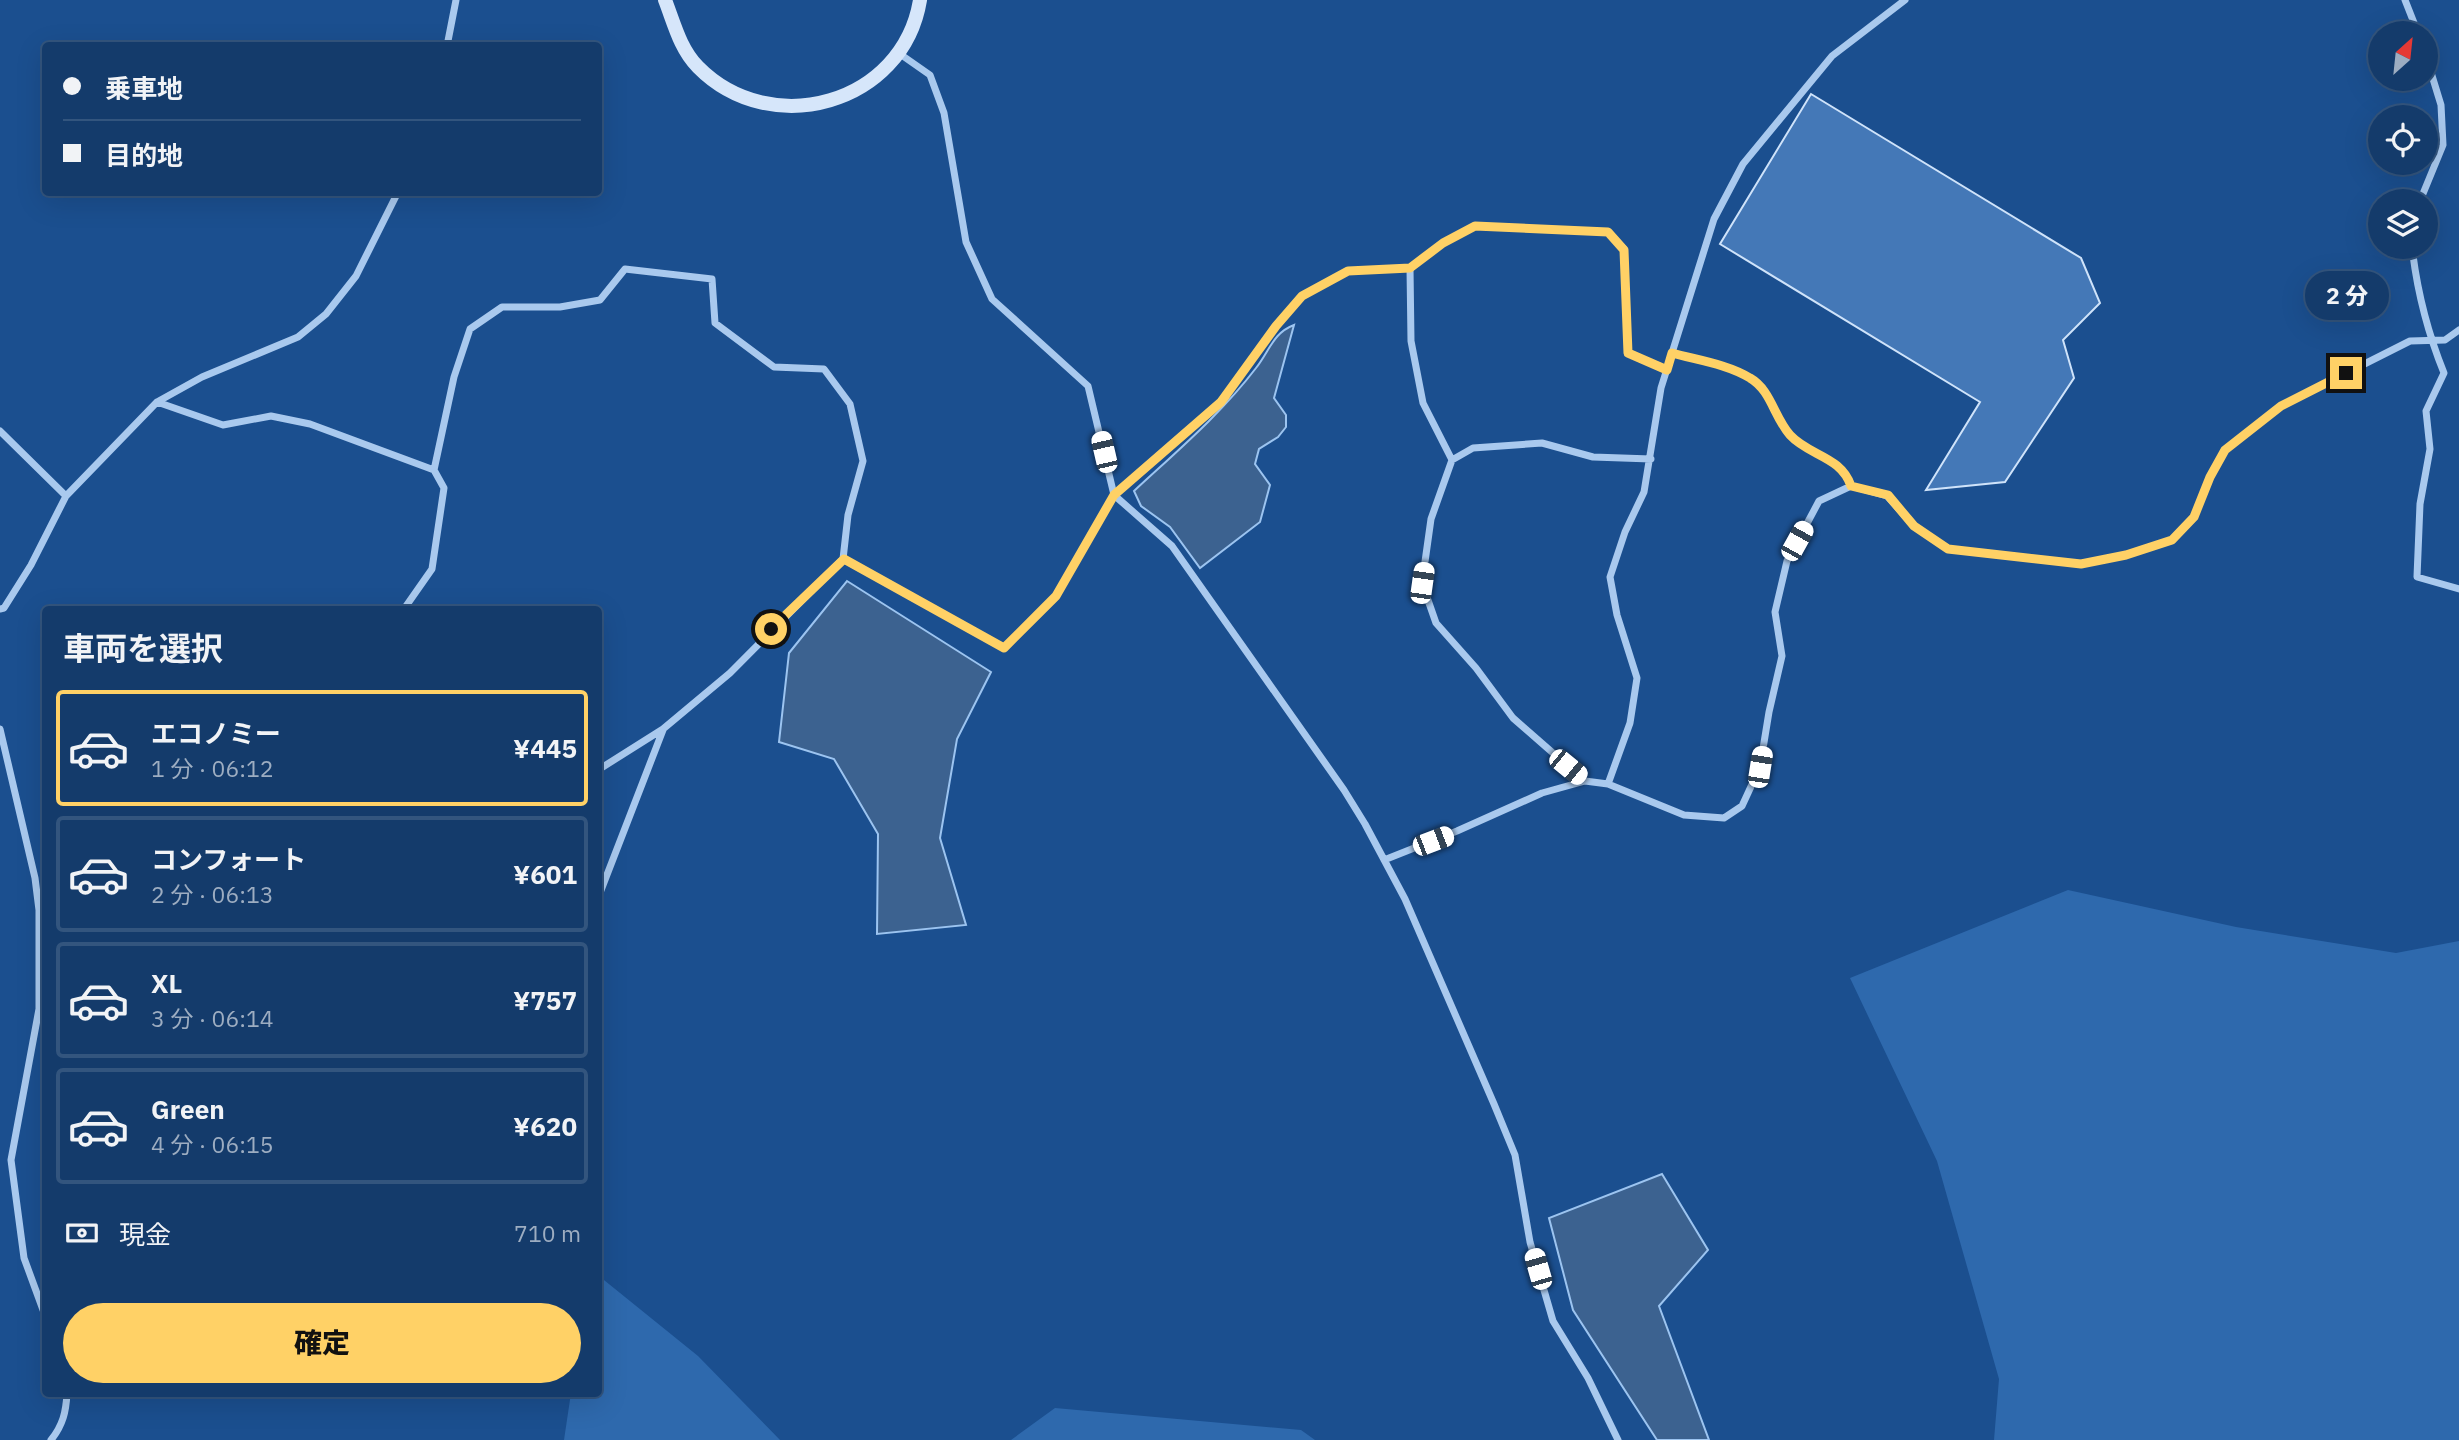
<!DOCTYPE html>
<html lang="ja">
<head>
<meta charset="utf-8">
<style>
  body { margin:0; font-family:"IBM Plex Sans","Noto Sans JP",sans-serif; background:#214673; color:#f1f3f6; height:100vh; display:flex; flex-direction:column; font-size:26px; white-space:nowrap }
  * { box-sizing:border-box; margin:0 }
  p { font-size:23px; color:#9dadc1 }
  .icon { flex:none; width:38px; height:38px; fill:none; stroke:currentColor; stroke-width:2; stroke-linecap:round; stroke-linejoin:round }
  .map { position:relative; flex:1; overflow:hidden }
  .drawer { position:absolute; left:42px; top:606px; width:560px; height:791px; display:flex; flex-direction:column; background:#143b6b; border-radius:7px; box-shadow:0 7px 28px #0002,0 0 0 2px #33557e }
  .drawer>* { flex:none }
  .hud { position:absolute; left:42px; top:42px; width:560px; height:154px; border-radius:7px; box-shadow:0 7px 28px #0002,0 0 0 2px #33557e; display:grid; align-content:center; height:154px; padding:0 21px; background:#143b6b }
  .needle { width:46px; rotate:27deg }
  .buttons { position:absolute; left:2368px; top:21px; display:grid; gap:14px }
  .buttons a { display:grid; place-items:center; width:70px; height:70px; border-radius:50%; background:#143b6b; box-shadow:0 7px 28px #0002,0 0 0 2px #33557e; font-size:35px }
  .end { position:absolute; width:32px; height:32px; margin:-16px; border:9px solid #ffd166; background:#111; box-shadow:0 0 0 4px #111 }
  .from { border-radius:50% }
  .bubble { position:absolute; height:49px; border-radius:24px; background:#143b6b; box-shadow:0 7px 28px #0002,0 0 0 2px #33557e; font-size:23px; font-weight:800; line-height:49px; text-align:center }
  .car { position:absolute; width:21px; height:42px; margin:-21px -10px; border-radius:9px; box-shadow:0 0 5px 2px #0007; background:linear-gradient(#fff 24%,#345 0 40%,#fff 0 76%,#345 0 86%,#fff 0) }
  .hud b { display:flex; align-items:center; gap:24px; height:66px; font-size:26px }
  .hud b+b { border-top:2px solid #33557e }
  .hud i { width:18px; height:18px; background:#f1f3f6 }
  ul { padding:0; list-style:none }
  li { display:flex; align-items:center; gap:21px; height:116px; margin:0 14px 10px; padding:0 7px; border:4px solid #33557e; border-radius:7px }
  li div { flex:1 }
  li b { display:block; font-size:26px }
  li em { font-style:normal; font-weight:800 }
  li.active { border-color:#ffd166 }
  li>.icon { width:63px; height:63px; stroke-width:1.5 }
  h2 { padding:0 21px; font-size:32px; line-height:84px }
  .pay { display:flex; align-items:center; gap:18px; height:77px; padding:0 21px; font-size:26px }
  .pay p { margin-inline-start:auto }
  .action { display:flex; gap:14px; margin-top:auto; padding:14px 21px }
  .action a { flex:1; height:80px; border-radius:42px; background:#ffd166; color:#111; font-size:28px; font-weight:800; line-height:80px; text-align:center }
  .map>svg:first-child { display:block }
  .green { fill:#2e69ad }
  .water { fill:#3c6290; stroke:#9cc4f0; stroke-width:2 }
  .building { fill:#4478b7; stroke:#cfe3fa; stroke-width:2 }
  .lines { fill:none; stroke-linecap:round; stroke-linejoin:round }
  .street { stroke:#a9c9ee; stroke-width:7 }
  .secondary { stroke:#d6e6fa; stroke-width:14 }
  .route { stroke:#ffd166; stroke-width:9 }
</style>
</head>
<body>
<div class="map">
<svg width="2459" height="1440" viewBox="0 0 2459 1440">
  <rect width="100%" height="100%" fill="#1b4f8f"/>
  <path class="green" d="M2068 890 2236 927 2396 953 2459 941V1440H1994L1999 1379 1937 1161 1850 978Z
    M599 1276 698 1356 780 1440H564L571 1393H598Z
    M1055 1408 1301 1430 1315 1440H1011Z"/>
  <path class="water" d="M1294 325 1274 398 1286 415V427L1278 437 1259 449 1255 464 1270 485 1260 522 1200 568 1170 527 1141 506 1134 491C1176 452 1221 414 1256 368 1270 350 1273 333 1294 325Z
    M847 581 991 672 957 739 940 838 966 925 877 934 878 834 834 759 779 742 789 653Z
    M1662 1174 1708 1250 1659 1306 1709 1440H1657L1573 1310 1549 1218Z"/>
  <path class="building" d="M1811 94 2081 258 2100 303 2063 340 2074 378 2005 482 1926 490 1980 402 1720 244Z"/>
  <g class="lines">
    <path class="street" d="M2405 0 2418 33
      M447 46 456 0
      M900 54 930 75 944 113 966 242 992 299 1088 386 1114 495 1172 546 1344 790 1365 824 1405 899 1494 1104 1515 1155 1530 1242 1553 1321 1588 1378 1618 1440
      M2420 201 2443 145 2441 105 2426 56
      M2412 247C2417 291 2427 331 2444 373L2426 411 2430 449 2420 504 2417 577 2459 589
      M1410 268 1411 341 1423 403 1452 460
      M1672 353C1697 360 1727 364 1750 378 1771 390 1774 417 1790 435 1809 456 1841 456 1851 486
      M157 402 223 425 271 416 310 424 434 470 444 488 432 569 404 609
      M0 431 66 496
      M434 470 454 377 470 329 502 307H560L600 300 625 269 712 279 715 323 774 367 824 369 850 404 863 461 848 515 843 559
      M0 609 4 608 31 565 66 496 157 402 202 377 298 337 326 314 356 276 398 192
      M0 729 35 878 39 910V1009L11 1160 24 1258 46 1318
      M598 770 663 729 730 673 843 559 1004 648 1056 596 1114 495 1221 402 1276 326 1302 296 1348 271 1410 268 1443 243 1475 226 1608 232 1624 249 1628 353 1667 370
      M1585 781 1513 718 1476 668 1436 623 1422 583 1431 519 1452 460 1473 448 1542 443 1593 457 1651 459
      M1608 784 1630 723 1637 678 1617 615 1610 577 1625 532 1644 492 1661 388 1714 219 1743 164 1832 56 1905 0
      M1384 860 1457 831 1542 793 1585 781 1608 784 1684 815 1724 818 1742 806 1760 767 1769 712 1782 656 1775 612 1787 561 1819 501 1851 486 1887 496 1914 526 1948 549 2081 564 2126 555 2172 540 2194 517 2210 477 2225 450 2281 406 2410 341 2445 340 2459 330
      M598 898 663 730
      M51 1440C63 1425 66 1412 67 1393"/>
    <path class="secondary" d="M665 0C674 23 680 49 698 67 771 141 903 104 920 0"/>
  </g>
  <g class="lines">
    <path class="route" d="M771 629 844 559 1004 648 1056 596 1114 495 1221 402 1276 326 1302 296 1348 271 1410 268 1443 243 1475 226 1608 232 1624 250 1628 353 1667 370 1672 353C1697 360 1727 364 1750 378 1771 390 1774 417 1790 435 1809 456 1841 456 1851 486L1888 495 1914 526 1948 549 2081 564 2126 555 2172 540 2194 517 2210 477 2225 450 2281 406 2346 373"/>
  </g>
</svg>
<div class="buttons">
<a><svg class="needle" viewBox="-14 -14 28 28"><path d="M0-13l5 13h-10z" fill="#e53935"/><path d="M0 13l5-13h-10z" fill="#9dadc1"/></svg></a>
<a><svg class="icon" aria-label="locate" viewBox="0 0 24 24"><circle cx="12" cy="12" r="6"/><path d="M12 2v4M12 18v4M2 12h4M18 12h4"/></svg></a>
<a><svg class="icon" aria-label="layers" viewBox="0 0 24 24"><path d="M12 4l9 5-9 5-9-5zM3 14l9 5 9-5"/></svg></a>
</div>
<i class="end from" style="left:771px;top:629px"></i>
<i class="end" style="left:2346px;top:373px"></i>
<div class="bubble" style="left:2305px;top:271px;width:84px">2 分</div>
<i class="car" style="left:1104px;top:452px;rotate:347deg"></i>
<i class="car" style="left:1797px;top:541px;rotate:29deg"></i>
<i class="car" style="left:1422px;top:583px;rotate:8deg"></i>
<i class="car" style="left:1568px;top:767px;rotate:129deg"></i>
<i class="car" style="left:1760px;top:767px;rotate:9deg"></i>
<i class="car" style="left:1433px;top:841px;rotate:69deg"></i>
<i class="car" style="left:1538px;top:1269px;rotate:344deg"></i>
<div class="hud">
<b><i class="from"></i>乗車地</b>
<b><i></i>目的地</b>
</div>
<section class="drawer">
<h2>車両を選択</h2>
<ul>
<li class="active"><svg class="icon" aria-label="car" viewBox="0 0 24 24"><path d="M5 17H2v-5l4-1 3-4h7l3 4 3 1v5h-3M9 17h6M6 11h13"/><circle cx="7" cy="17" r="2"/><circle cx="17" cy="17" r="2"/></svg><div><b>エコノミー</b><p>1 分 · 06:12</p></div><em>¥445</em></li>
<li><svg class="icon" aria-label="car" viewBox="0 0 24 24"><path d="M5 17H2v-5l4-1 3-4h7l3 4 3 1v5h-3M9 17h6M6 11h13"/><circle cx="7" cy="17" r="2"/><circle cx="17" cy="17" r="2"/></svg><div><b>コンフォート</b><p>2 分 · 06:13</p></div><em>¥601</em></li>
<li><svg class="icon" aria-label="car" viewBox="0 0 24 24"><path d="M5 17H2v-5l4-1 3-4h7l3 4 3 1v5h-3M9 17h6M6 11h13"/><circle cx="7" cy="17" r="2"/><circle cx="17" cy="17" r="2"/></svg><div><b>XL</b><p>3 分 · 06:14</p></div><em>¥757</em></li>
<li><svg class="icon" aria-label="car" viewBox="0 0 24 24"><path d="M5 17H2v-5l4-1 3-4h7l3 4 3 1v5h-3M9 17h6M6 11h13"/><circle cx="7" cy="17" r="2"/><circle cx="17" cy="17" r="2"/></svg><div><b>Green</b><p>4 分 · 06:15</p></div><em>¥620</em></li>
</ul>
<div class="pay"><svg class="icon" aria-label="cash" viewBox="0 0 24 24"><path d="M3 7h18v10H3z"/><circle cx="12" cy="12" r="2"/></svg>現金<p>710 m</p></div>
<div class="action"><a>確定</a></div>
</section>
</div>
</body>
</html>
